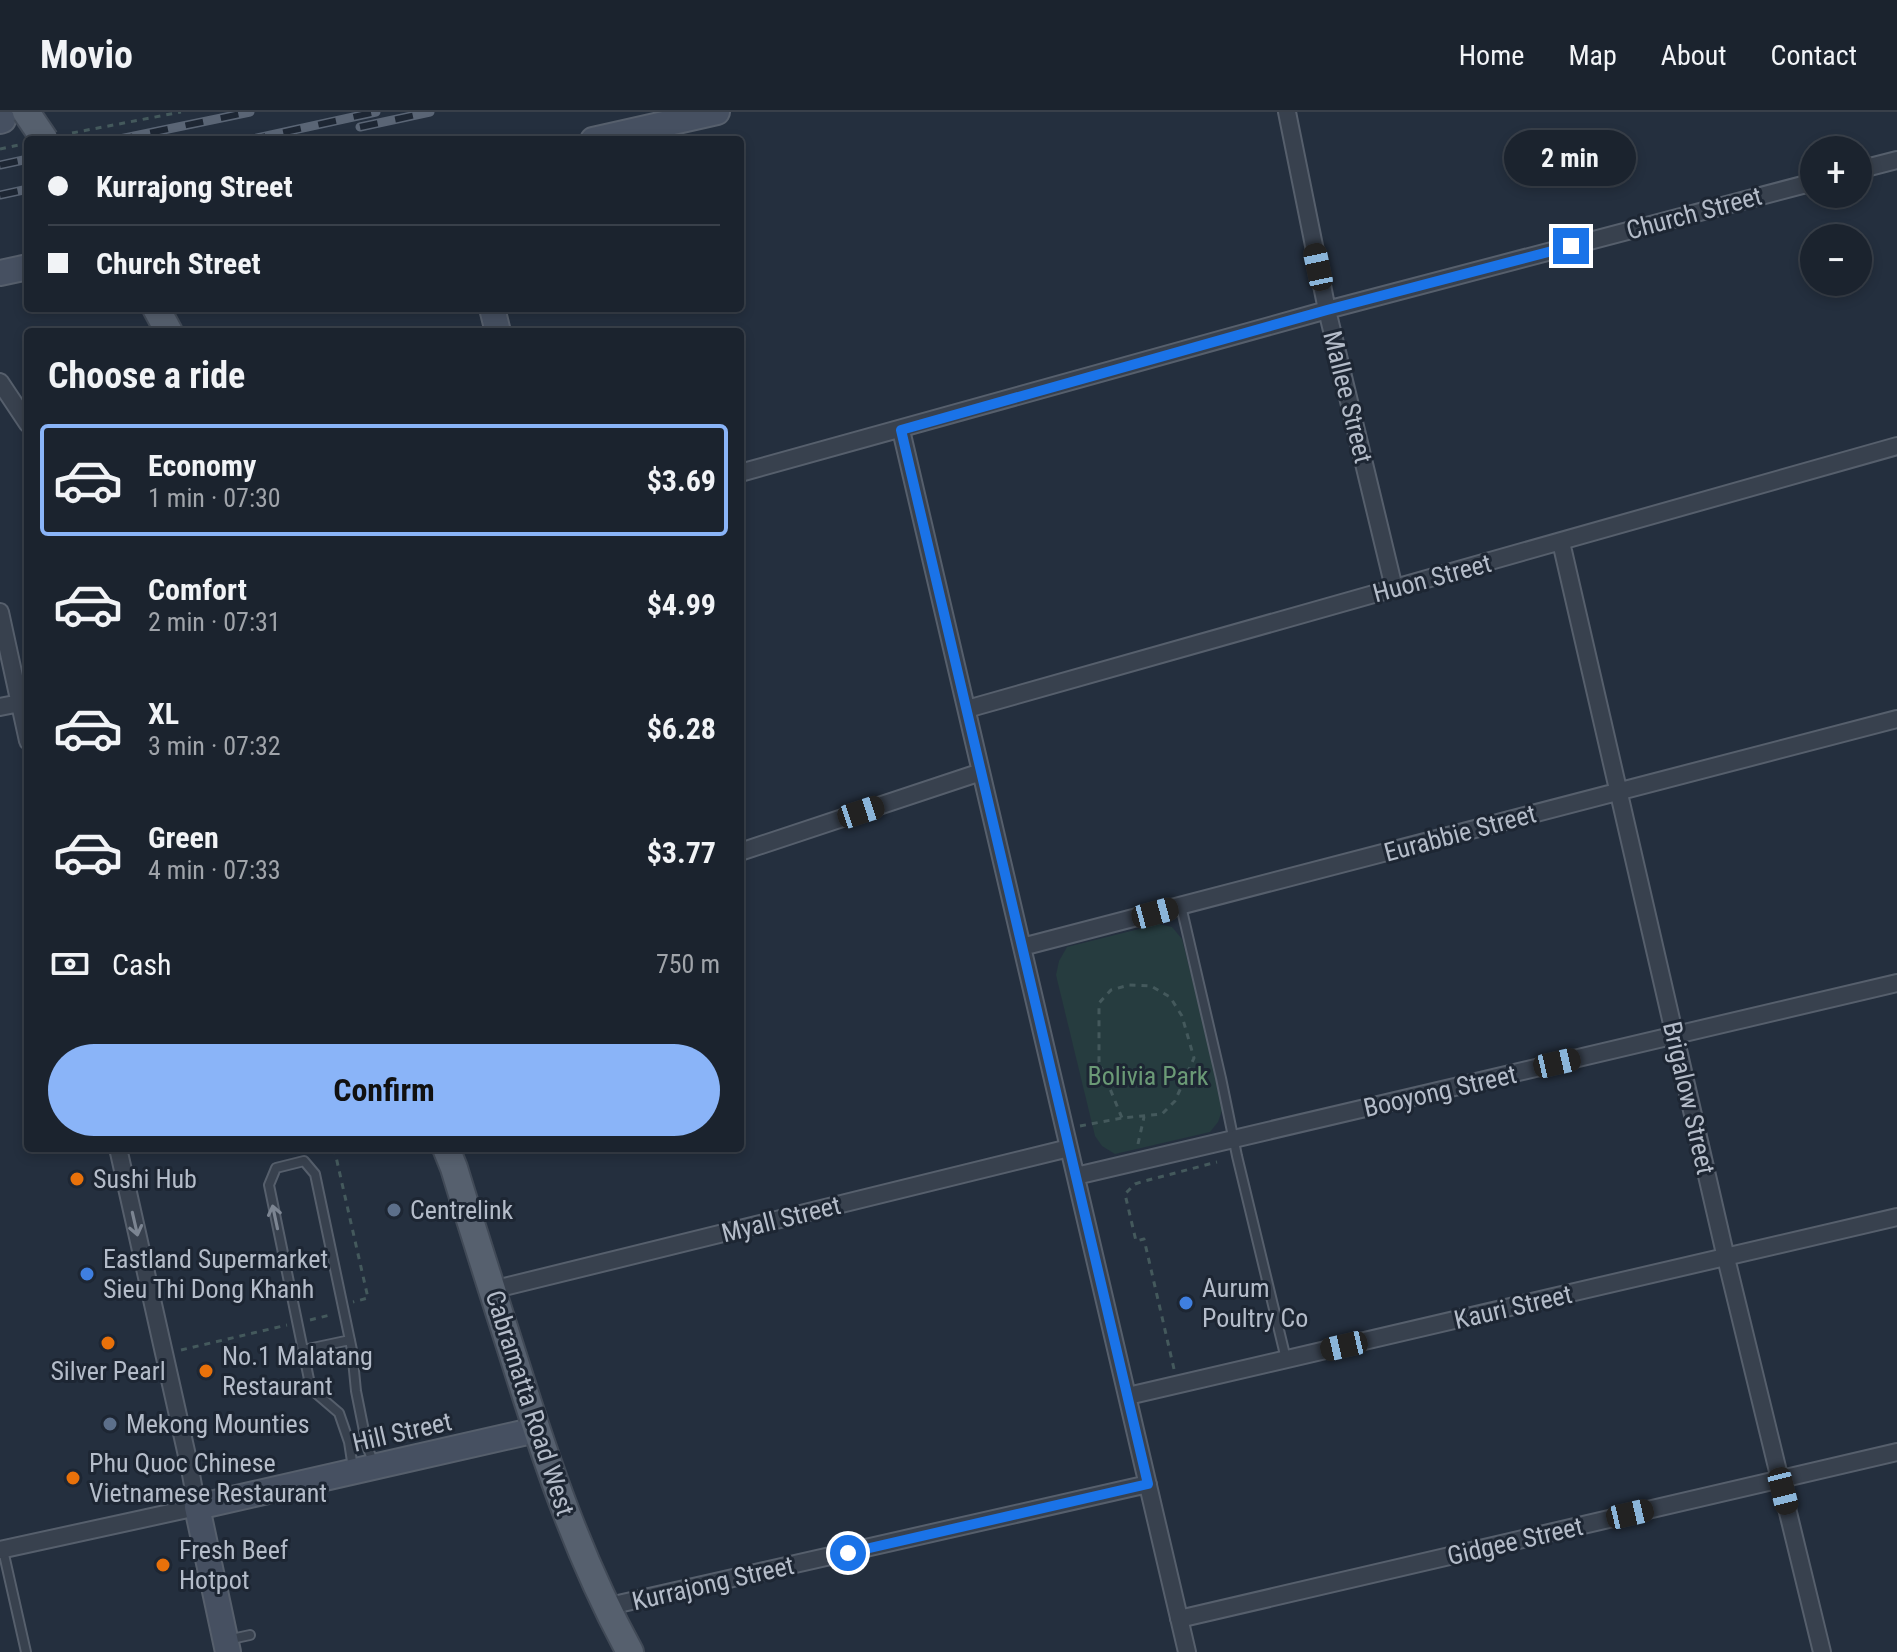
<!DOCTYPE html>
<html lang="en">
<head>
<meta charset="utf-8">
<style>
  body { margin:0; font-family:"Roboto Condensed",sans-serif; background:#242b36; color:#f1f3f6; height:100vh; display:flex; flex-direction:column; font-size:30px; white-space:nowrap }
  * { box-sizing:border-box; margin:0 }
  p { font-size:26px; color:#a0a4aa }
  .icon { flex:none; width:44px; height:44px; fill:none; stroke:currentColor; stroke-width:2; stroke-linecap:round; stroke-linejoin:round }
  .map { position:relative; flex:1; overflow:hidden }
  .sheet { position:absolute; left:24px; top:216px; width:720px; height:824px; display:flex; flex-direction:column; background:#1b232e; border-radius:8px; box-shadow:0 4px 12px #0003,0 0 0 2px #39404a }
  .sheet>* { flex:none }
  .top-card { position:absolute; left:24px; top:24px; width:720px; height:176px; border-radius:8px; box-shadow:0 4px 12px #0003,0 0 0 2px #39404a; display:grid; align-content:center; height:176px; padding:0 24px; background:#1b232e }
  .fabs { position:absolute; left:1800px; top:24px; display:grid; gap:16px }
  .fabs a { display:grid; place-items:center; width:72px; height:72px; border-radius:50%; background:#1b232e; box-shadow:0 4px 12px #0003,0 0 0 2px #39404a; font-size:40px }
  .end { position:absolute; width:36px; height:36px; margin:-18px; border:10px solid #1a73e8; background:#fff; box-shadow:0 0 0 4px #fff }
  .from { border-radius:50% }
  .bubble { position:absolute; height:56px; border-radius:28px; background:#1b232e; box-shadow:0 4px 12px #0003,0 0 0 2px #39404a; font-size:26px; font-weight:700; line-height:56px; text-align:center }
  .car { position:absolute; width:24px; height:48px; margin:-24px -12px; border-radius:10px; box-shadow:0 0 6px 2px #0007; background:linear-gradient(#222 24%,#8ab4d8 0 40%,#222 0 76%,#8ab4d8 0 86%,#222 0) }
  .top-card b { display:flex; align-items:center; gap:28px; height:76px; font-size:30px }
  .top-card b+b { border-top:2px solid #39404a }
  .top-card i { width:20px; height:20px; background:#f1f3f6 }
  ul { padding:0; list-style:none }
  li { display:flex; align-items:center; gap:24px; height:112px; margin:0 16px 12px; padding:0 8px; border:4px solid transparent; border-radius:8px }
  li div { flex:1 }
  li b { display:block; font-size:30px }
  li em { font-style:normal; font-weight:700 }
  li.current { border-color:#8ab4f8 }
  li>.icon { width:72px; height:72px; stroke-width:1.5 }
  h2 { padding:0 24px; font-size:36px; line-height:96px }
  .pay { display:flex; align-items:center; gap:20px; height:88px; padding:0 24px; font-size:30px }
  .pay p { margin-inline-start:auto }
  .action { display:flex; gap:16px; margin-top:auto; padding:16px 24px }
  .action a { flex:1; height:92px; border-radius:48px; background:#8ab4f8; color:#111; font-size:32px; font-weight:700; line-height:92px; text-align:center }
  header { display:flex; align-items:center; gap:48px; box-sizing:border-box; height:112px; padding:0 40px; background:#1b232e; border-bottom:2px solid #39404a }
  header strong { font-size:38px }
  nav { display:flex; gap:44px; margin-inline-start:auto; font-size:28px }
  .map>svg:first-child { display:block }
  .green { fill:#263c3f }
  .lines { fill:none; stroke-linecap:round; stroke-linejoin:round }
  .lane-casing { stroke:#565f6c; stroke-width:12 }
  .street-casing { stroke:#565f6c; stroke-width:20 }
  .secondary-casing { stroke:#565f6c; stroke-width:28 }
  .primary-casing { stroke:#414a57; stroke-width:30 }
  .path { stroke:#44595c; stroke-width:3; stroke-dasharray:6 6; stroke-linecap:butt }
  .lane { stroke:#38414e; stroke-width:8 }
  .street { stroke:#38414e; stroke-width:16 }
  .secondary { stroke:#465061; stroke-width:24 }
  .primary { stroke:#56606e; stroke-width:26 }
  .rail-casing { stroke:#5a6575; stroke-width:9 }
  .rail { stroke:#1d2633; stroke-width:6; stroke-dasharray:18; stroke-linecap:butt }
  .primary-bridge-casing { stroke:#414a57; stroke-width:30; stroke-linecap:butt }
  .primary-bridge { stroke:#56606e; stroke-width:26 }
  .oneway { stroke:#7c8592 }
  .route { stroke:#1a73e8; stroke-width:10 }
  .food-dot { fill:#e8710a; stroke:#1d2633; stroke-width:3 }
  .service-dot { fill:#5c6f8a; stroke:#1d2633; stroke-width:3 }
  .shop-dot { fill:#3f7fe0; stroke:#1d2633; stroke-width:3 }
  .labels { text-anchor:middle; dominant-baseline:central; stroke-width:6; stroke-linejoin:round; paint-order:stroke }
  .street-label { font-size:26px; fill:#b4bcc9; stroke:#1d2633 }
  .park-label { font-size:26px; fill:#6b9a76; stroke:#1d2633 }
  .poi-label { font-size:26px; fill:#b4bcc9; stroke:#1d2633; text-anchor:start }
</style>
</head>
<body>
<header>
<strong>Movio</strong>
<nav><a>Home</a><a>Map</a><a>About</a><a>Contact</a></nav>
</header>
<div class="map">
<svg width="1897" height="1540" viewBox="0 0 1897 1540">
  <rect width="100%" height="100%" fill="#242f3e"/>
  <path class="green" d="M1159 812 1172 815 1182 827 1224 993 1218 1010 1210 1020 1115 1042 1102 1034 1095 1024 1056 863 1059 849 1067 835Z"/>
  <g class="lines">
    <g class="lane-casing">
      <path id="lane" d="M1181 794 1221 966 1237 1044 1286 1247
        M303 1238 350 1228
        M353 1356 349 1330 339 1301 311 1277 269 1073 276 1056 304 1049 315 1062 352 1238 356 1279 367 1334 374 1352
        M3 1438 26 1540
        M227 1528 250 1523"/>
    </g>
    <g class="street-casing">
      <path id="street" d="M1287 0 1327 198 1394 476
        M1858 58 1897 48
        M0 270 28 312
        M901 318 1187 1540
        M740 361 1327 198 1814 70
        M1561 430 1726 1146 1822 1540
        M0 500 28 629
        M0 595 20 591
        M967 597 1897 334
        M740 740 981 660
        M1022 835 1897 607
        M1076 1064 1897 871
        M492 1178 1069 1036
        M1128 1284 1897 1105
        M0 1438 197 1395 190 1357 118 1036
        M605 1495 1148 1372
        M1179 1507 1897 1340"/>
    </g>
    <g class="secondary-casing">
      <path id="secondary" d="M0 9 3 8
        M593 28 717 0
        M0 161 28 155
        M492 196 498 220
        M228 1540 197 1395 536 1318"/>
    </g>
    <g class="primary-casing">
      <path id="primary" d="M156 196 169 220
        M446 1036 454 1056C474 1122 495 1187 516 1253 547 1352 580 1449 630 1540"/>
    </g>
    <path class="path" d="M72 21 181 0
      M0 37 19 33
      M1080 1014 1122 1006 1162 1002 1175 989 1194 946 1182 904 1170 885 1151 874 1129 873 1111 878 1099 891V950L1122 1006
      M1138 1032 1144 1005
      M334 1036 368 1186 353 1190
      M310 1208 330 1203
      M181 1238 287 1213
      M1174 1257 1144 1127 1136 1129 1125 1082 1135 1072 1141 1070 1217 1050"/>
    <use href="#lane" class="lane"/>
    <use href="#street" class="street"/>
    <use href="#secondary" class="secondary"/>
    <use href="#primary" class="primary"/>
    <g class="rail-casing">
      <path id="rail" d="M360 15 430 0
        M115 28 250 0
        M248 28 376 0
        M0 53 28 47
        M0 83 28 77"/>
    </g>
    <use href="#rail" class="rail"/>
    <g class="primary-bridge-casing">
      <path id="primary-bridge" d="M26 0 45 28"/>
    </g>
    <use href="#primary-bridge" class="primary-bridge"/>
  </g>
  <defs><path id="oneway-shaft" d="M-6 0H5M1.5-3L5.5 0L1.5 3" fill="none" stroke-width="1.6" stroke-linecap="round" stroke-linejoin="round" transform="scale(2)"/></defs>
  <g class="oneway">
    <use href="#oneway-shaft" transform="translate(275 1105) rotate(-102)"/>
    <use href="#oneway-shaft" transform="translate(135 1112) rotate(77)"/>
  </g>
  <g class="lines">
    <path class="route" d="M848 1441 1148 1372 901 318 1327 198 1571 134"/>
  </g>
  <g class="food-dot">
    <circle cx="77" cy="1067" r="8"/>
    <circle cx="108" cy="1231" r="8"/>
    <circle cx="206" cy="1259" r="8"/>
    <circle cx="73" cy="1366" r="8"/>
    <circle cx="163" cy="1453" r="8"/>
  </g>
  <g class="service-dot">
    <circle cx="394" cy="1098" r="8"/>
    <circle cx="110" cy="1312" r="8"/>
  </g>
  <g class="shop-dot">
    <circle cx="87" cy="1162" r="8"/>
    <circle cx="1186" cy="1191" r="8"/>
  </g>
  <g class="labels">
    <g class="street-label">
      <text transform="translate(1694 101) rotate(-15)">Church Street</text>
      <text transform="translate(1348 285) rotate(76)">Mallee Street</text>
      <text transform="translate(1432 466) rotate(-15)">Huon Street</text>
      <text transform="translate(1460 721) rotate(-15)">Eurabbie Street</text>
      <text transform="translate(1440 979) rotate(-13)">Booyong Street</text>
      <text transform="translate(1689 986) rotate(77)">Brigalow Street</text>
      <text transform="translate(781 1107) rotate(-14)">Myall Street</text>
      <text transform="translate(1513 1195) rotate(-13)">Kauri Street</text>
      <text transform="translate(530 1291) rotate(72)">Cabramatta Road West</text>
      <text transform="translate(402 1320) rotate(-13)">Hill Street</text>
      <text transform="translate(1515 1429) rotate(-13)">Gidgee Street</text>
      <text transform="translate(713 1471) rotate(-13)">Kurrajong Street</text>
    </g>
    <g class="park-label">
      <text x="1148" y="964">Bolivia Park</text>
    </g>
    <g class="poi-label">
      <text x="93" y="1067">Sushi Hub</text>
      <text x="410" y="1098">Centrelink</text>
      <text x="103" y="1147">Eastland Supermarket<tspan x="103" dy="30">Sieu Thi Dong Khanh</tspan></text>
      <text x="1202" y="1176">Aurum<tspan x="1202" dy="30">Poultry Co</tspan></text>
      <text x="222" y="1244">No.1 Malatang<tspan x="222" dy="30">Restaurant</tspan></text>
      <text x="108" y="1259" text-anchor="middle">Silver Pearl</text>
      <text x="126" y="1312">Mekong Mounties</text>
      <text x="89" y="1351">Phu Quoc Chinese<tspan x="89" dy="30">Vietnamese Restaurant</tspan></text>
      <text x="179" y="1438">Fresh Beef<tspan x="179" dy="30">Hotpot</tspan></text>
    </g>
  </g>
</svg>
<div class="fabs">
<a>+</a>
<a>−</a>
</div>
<i class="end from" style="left:848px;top:1441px"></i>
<i class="end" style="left:1571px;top:134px"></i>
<div class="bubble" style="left:1504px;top:18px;width:132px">2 min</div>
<i class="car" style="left:1318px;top:155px;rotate:348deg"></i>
<i class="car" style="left:861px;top:700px;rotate:72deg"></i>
<i class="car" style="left:1155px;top:801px;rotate:75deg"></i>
<i class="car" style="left:1557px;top:951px;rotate:77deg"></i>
<i class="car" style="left:1344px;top:1234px;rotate:257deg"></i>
<i class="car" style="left:1783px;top:1379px;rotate:166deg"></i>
<i class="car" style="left:1630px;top:1402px;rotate:77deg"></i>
<div class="top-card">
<b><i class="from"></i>Kurrajong Street</b>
<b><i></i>Church Street</b>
</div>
<section class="sheet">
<h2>Choose a ride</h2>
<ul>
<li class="current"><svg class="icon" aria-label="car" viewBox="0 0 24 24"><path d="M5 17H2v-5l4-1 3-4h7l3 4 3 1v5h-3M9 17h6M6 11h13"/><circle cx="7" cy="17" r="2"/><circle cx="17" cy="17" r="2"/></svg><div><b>Economy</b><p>1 min · 07:30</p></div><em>$3.69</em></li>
<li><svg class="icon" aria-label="car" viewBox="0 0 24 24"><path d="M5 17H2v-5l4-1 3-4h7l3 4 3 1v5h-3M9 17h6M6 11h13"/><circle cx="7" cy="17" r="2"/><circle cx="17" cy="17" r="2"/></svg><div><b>Comfort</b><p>2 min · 07:31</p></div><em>$4.99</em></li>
<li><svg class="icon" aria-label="car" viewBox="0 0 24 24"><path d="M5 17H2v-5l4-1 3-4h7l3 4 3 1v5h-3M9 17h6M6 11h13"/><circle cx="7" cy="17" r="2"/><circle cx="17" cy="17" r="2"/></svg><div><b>XL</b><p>3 min · 07:32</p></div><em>$6.28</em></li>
<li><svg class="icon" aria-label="car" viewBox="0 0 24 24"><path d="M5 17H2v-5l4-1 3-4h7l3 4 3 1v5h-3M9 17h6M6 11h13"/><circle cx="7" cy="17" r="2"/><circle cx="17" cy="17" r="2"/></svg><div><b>Green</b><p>4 min · 07:33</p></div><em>$3.77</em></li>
</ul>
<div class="pay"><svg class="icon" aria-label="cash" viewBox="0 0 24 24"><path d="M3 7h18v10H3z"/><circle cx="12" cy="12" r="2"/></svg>Cash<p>750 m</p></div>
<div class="action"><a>Confirm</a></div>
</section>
</div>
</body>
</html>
